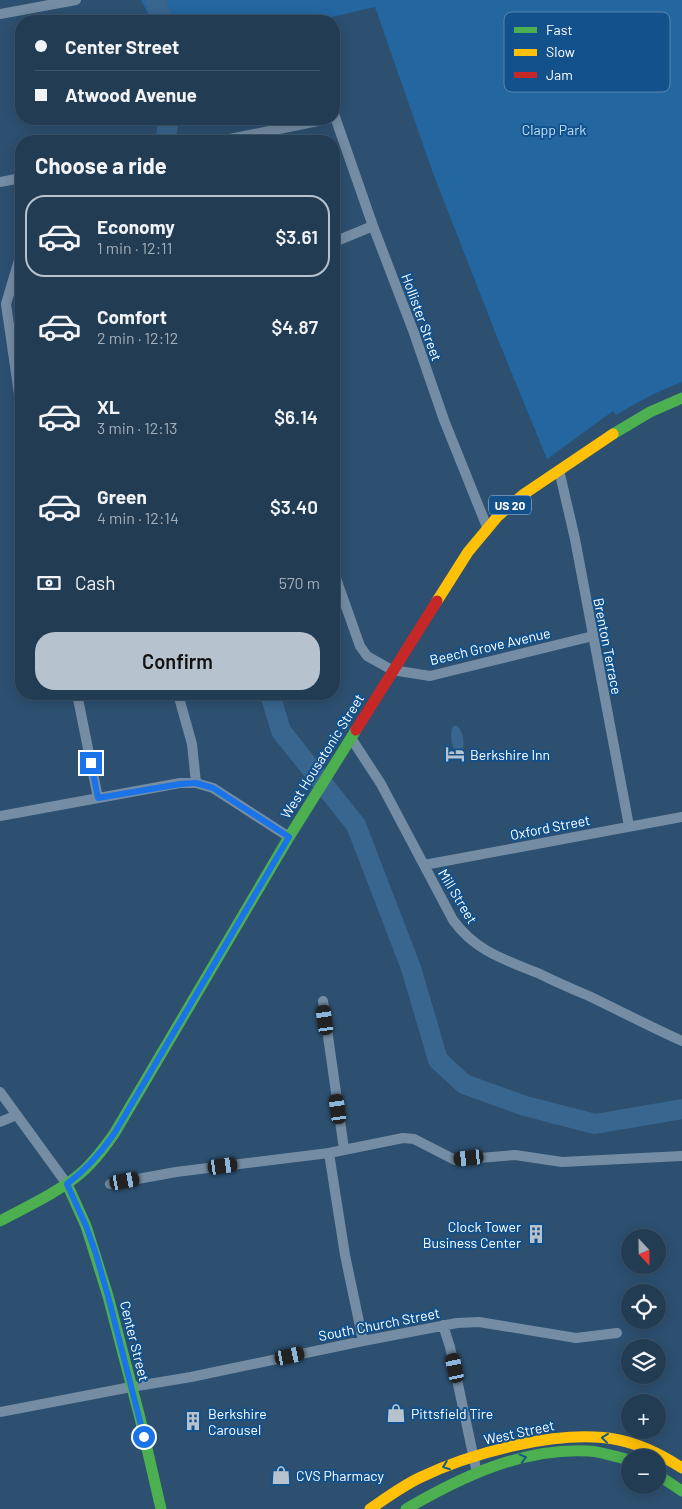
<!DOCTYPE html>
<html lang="en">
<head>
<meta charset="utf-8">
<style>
  body { margin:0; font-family:Barlow,sans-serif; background:#2e475e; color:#f1f3f6; height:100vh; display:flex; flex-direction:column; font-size:19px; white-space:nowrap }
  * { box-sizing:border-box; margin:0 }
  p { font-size:16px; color:#a2adb8 }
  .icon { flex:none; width:28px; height:28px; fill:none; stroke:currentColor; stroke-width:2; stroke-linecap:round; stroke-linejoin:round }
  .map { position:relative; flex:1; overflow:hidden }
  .details { position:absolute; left:15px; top:135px; width:325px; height:565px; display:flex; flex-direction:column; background:#223c54; border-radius:20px; box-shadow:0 2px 12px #0003,0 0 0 1px #3f566b }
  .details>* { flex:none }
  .banner { position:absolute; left:15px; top:15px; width:325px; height:110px; border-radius:20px; box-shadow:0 2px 12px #0003,0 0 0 1px #3f566b; display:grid; align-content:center; height:110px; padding:0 20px; background:#223c54 }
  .needle { width:32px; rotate:158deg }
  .controls { position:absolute; left:621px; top:1229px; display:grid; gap:10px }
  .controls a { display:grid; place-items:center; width:45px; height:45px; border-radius:50%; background:#223c54; box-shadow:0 2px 12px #0003,0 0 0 1px #3f566b; font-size:25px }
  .end { position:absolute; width:22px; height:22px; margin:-11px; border:6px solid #1a73e8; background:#fff; box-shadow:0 0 0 2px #fff }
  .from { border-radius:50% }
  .car { position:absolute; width:15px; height:30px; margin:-15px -8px; border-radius:6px; box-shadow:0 0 4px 1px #0007; background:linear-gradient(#222 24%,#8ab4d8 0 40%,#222 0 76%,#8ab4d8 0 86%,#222 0) }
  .banner b { display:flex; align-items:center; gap:18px; height:48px; font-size:19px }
  .banner b+b { border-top:1px solid #3f566b }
  .banner i { width:12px; height:12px; background:#f1f3f6 }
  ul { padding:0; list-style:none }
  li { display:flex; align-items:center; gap:15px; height:82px; margin:0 10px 8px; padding:0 10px; border:2px solid transparent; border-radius:20px }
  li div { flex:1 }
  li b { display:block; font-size:19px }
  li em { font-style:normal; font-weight:600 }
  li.current { border-color:#b6c2cd }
  li>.icon { width:45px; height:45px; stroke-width:1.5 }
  h2 { padding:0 20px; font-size:22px; line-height:60px }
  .pay { display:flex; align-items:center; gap:12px; height:55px; padding:0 20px; font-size:19px }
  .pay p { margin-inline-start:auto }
  .button { display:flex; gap:10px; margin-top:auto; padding:10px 20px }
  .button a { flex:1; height:58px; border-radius:20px; background:#b6c2cd; color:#111; font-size:20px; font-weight:600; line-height:58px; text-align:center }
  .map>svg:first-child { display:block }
  .green { fill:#2366a0 }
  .water { fill:#38668f }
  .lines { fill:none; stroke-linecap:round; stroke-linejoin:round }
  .river { stroke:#38668f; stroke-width:20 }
  .street { stroke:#748da4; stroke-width:10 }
  .fast { stroke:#4caf50; stroke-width:11 }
  .slow { stroke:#ffc107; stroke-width:11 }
  .jam { stroke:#c62828; stroke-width:11 }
  .oneway { stroke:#185a85 }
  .route { stroke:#1a73e8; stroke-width:6 }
  .labels { text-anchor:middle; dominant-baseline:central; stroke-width:4; stroke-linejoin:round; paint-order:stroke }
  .shield { fill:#12518b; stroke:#b8cbdc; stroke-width:1 }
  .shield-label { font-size:12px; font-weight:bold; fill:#fff }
  .park-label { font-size:14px; fill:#bfe0fc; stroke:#12518b }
  .street-label { font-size:14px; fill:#fff; stroke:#12518b }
  .poi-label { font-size:14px; fill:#fff; stroke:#12518b; text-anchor:start }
  .key { fill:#12518b; stroke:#5985ae; stroke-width:1 }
  .key-label { font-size:14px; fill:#fff }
</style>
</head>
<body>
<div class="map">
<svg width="682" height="1509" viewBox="0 0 682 1509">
  <rect width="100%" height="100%" fill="#2d5070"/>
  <path class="green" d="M141 0H682V382C658 391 637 402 616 415L613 411 547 459 499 342 433 173 375 7 314 21H152Z
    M165 119H180L175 134 156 138 161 131Z"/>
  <path class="water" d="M453 726H457C464 732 464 742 463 751L459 753C450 749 450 735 453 726Z"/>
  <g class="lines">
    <path class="river" d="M156 0 162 21
      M165 141 169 119
      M270 694 281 731 356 825 411 968 438 1060 464 1084 525 1106 595 1124 682 1109"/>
    <path class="street" d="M0 14 76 0
      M334 114 373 226 414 333 444 420 487 527
      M220 141 328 119
      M0 182 21 178
      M334 242 373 226
      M21 253 6 304 21 408
      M559 470 575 539 629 826
      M334 573 360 646 367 656 392 670 430 676 593 636
      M77 694 98 798
      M178 694 192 744 196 783
      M351 738 381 784 453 920C476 952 506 960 540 974 556 982 572 989 589 996 620 1011 651 1027 682 1041
      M0 816 180 783H196L213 788 289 837
      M424 865 682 817
      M323 1001 344 1149
      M0 1092 67 1184
      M0 1122 17 1115
      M110 1184 176 1172 329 1153
      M443 1325 450 1347 477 1473
      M363 1341 345 1255 329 1153 403 1138 414 1139 455 1160 515 1155 562 1162 682 1156
      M0 1412 131 1387 191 1377 363 1341 457 1323 479 1322 576 1338 617 1333"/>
    <path class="fast" d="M613 434 650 412 682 398
      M67 1184 86 1226 108 1296 140 1418 161 1509
      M0 1221C28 1206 57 1193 81 1173 94 1162 104 1148 114 1134L289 837 356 730
      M658 1475 682 1491
      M406 1509C461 1477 523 1447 589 1451 603 1452 616 1457 630 1460"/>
    <path class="slow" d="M437 601 468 552 498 516 524 494 613 434
      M370 1509C386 1498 401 1487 419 1478 471 1453 561 1428 619 1440 643 1445 662 1455 682 1468"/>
    <path class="jam" d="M356 730 437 601"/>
  </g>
  <defs><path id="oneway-chevron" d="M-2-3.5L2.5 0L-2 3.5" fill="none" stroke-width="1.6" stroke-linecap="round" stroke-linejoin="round" transform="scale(1.25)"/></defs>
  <g class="oneway">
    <use href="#oneway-chevron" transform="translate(605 1438) rotate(-174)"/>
    <use href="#oneway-chevron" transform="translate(523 1458) rotate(-14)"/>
    <use href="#oneway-chevron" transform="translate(446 1466) rotate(159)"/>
  </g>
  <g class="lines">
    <path class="route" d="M91 763 98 798 180 784 196 783 213 788 289 837 114 1134C100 1154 87 1169 67 1184L86 1226 95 1251 108 1296 144 1437"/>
  </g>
  <defs>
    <g id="hotel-bare" transform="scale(1.5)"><path d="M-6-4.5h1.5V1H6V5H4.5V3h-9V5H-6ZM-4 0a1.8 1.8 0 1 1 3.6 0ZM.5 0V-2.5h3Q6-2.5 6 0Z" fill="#b6c2cd" stroke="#12518b" stroke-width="2.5" paint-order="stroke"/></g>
    <g id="building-bare" transform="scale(1.5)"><path d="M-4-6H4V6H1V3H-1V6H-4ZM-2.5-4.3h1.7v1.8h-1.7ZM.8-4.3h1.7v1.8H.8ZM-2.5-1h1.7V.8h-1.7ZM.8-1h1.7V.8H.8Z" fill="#b6c2cd" stroke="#12518b" stroke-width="2.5" paint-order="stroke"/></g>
    <g id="shop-bare" transform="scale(1.5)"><path d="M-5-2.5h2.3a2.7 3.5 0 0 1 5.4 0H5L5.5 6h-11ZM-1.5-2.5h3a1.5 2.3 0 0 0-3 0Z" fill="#b6c2cd" stroke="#12518b" stroke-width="2.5" paint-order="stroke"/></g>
  </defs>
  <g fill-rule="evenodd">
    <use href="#hotel-bare" x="455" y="754"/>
    <use href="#building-bare" x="536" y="1234"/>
    <use href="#shop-bare" x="396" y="1413"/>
    <use href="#building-bare" x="193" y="1421"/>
    <use href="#shop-bare" x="281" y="1475"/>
  </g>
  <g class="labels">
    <rect class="shield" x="489" y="495.5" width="42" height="19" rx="4"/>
    <g class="shield-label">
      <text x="510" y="505">US 20</text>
    </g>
    <g class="park-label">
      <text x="554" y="129">Clapp Park</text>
    </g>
    <g class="street-label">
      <text transform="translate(422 317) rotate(70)">Hollister Street</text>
      <text transform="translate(490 646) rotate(-13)">Beech Grove Avenue</text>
      <text transform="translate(608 646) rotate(79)">Brenton Terrace</text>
      <text transform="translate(322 756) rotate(-58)">West Housatonic Street</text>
      <text transform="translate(550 827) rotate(-11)">Oxford Street</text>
      <text transform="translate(458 896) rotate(59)">Mill Street</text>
      <text transform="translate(379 1324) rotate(-11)">South Church Street</text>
      <text transform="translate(135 1341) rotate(76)">Center Street</text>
      <text transform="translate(519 1432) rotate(-12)">West Street</text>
    </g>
    <g class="poi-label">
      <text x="470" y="754">Berkshire Inn</text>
      <text x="521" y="1226" text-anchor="end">Clock Tower<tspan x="521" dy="16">Business Center</tspan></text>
      <text x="208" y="1413">Berkshire<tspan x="208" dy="16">Carousel</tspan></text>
      <text x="411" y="1413">Pittsfield Tire</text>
      <text x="296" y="1475">CVS Pharmacy</text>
    </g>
  </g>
  <rect x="504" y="12" width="166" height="80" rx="8" class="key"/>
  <rect x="514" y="27" width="23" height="6" fill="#4caf50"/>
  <rect x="514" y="49" width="23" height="7" fill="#ffc107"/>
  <rect x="514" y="72" width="23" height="6" fill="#c62828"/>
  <g class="key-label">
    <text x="546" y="35">Fast</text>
    <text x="546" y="57">Slow</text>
    <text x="546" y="80">Jam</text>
  </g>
</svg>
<div class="controls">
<a><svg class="needle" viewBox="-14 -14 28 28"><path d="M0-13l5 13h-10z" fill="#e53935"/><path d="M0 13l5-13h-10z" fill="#a2adb8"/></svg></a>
<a><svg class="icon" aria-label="locate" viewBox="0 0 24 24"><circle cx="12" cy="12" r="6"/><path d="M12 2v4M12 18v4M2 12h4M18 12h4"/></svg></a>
<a><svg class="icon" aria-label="layers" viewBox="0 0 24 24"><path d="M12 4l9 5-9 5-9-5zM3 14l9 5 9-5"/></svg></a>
<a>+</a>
<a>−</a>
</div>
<i class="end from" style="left:144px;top:1437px"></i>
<i class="end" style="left:91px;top:763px"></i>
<i class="car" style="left:325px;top:1020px;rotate:352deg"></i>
<i class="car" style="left:338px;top:1109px;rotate:352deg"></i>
<i class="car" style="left:469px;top:1158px;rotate:264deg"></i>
<i class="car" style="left:223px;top:1166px;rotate:82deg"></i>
<i class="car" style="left:125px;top:1181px;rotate:80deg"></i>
<i class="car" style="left:290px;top:1356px;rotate:78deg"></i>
<i class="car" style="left:455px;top:1368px;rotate:348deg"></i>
<div class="banner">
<b><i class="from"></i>Center Street</b>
<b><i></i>Atwood Avenue</b>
</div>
<section class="details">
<h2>Choose a ride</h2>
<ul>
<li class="current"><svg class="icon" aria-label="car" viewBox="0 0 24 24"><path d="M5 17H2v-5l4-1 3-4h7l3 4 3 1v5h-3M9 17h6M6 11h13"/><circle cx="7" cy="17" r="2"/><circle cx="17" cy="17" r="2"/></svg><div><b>Economy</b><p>1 min · 12:11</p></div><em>$3.61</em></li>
<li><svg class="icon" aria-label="car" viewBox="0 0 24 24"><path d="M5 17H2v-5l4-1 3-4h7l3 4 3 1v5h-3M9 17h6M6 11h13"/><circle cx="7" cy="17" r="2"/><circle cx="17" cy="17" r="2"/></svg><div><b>Comfort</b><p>2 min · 12:12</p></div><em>$4.87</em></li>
<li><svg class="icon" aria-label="car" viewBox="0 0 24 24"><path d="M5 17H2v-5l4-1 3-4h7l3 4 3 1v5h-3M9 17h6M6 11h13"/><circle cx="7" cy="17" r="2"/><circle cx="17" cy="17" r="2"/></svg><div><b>XL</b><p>3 min · 12:13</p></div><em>$6.14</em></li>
<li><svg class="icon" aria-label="car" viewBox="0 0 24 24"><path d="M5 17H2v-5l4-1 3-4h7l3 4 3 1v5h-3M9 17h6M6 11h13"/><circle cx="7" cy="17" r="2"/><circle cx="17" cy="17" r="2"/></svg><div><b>Green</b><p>4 min · 12:14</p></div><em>$3.40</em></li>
</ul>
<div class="pay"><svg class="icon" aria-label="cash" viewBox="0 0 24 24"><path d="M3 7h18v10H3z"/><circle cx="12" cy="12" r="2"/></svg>Cash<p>570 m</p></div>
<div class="button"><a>Confirm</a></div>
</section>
</div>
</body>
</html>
